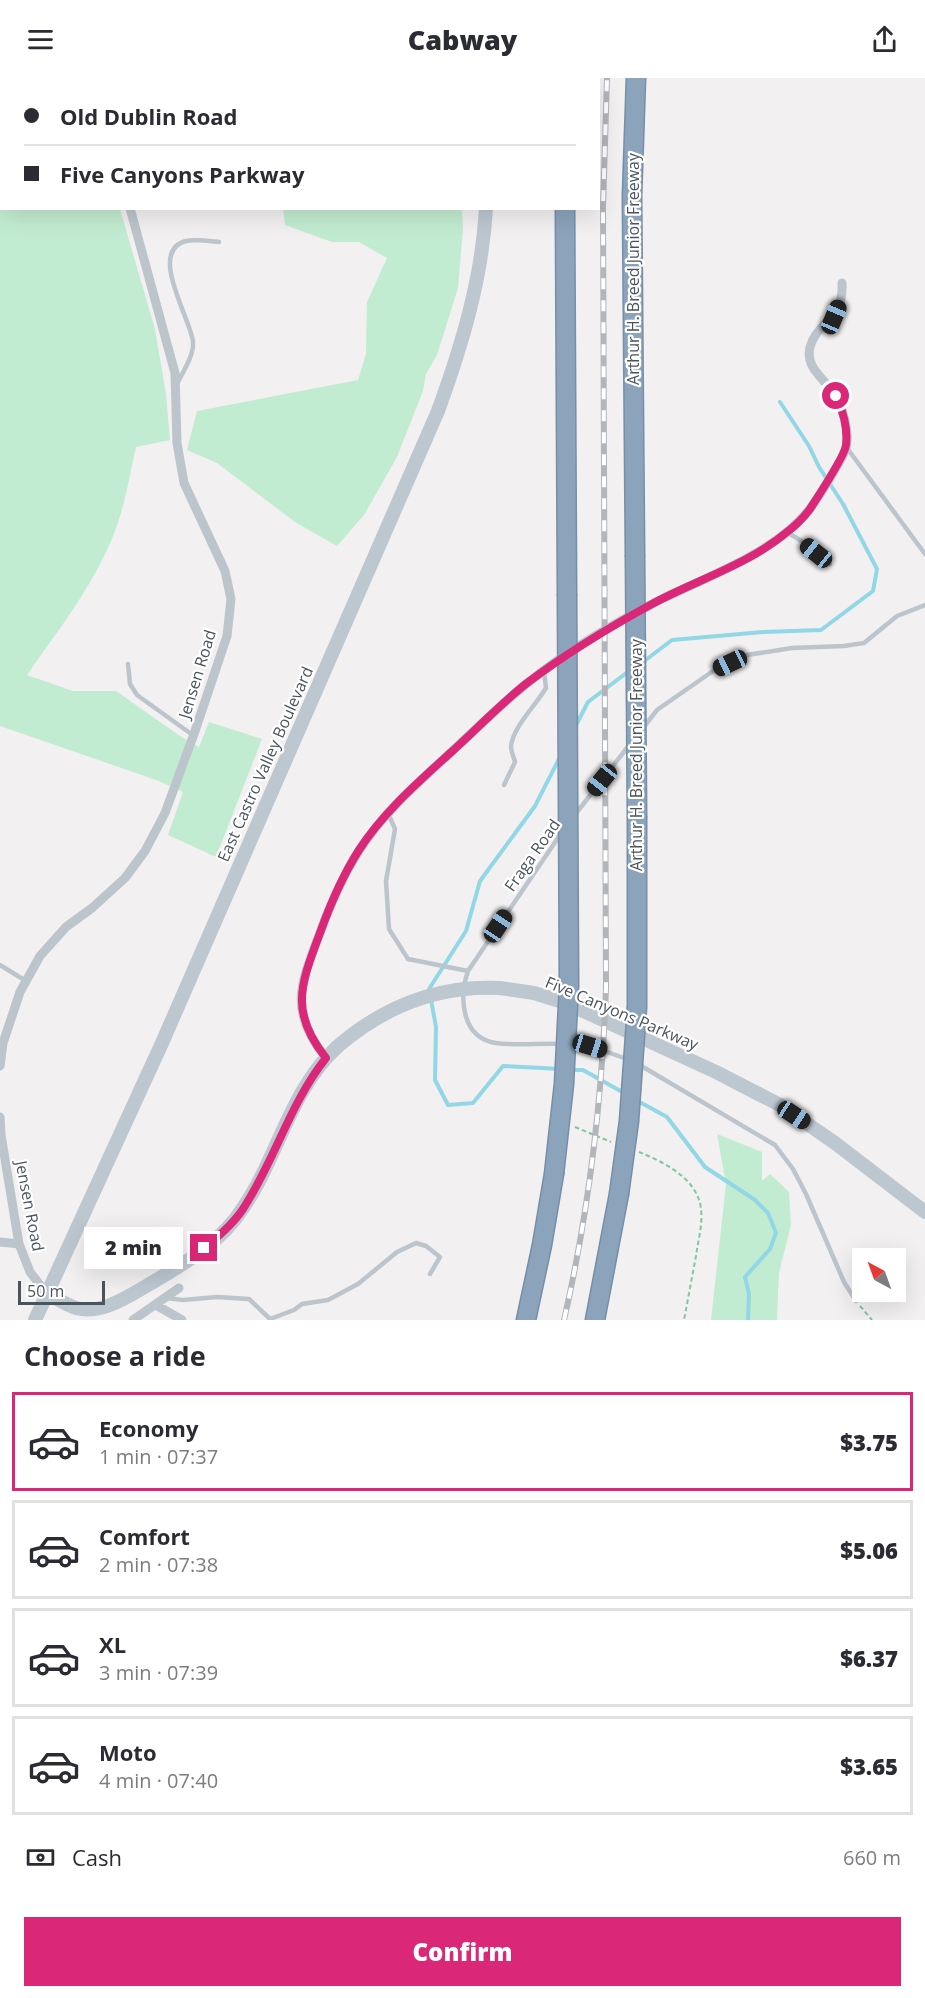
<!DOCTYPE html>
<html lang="en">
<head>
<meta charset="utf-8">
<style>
  body { margin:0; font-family:"Open Sans",sans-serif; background:#f7f7f7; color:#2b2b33; height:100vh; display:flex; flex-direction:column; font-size:22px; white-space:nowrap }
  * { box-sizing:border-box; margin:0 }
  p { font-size:20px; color:#7c7c81 }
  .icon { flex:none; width:33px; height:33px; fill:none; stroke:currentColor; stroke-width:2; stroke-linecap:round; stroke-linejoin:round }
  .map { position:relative; height:1242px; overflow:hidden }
  .drawer { display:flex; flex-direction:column; background:#fff; flex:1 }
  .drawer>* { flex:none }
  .banner { position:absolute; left:0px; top:0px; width:600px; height:132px; box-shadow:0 6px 24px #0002; display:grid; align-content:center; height:132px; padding:0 24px; background:#fff }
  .needle { width:39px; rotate:319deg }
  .controls { position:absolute; left:852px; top:1170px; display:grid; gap:12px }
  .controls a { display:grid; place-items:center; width:54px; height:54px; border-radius:0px; background:#fff; box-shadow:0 6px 24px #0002; font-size:30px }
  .scale { position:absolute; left:18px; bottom:15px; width:87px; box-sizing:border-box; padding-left:6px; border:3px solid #49545c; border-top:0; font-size:16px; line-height:21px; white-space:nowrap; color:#49545c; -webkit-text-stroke:4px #fff; paint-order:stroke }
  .end { position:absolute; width:27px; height:27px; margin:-14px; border:8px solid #db2777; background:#fff; box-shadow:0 0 0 3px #fff }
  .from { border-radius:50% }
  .bubble { position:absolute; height:42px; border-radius:0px; background:#fff; box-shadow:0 6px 24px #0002; font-size:20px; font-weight:800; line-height:42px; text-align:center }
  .car { position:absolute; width:18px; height:36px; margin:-18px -9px; border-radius:8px; box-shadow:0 0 4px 2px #0007; background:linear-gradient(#222 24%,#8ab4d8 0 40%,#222 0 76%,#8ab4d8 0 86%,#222 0) }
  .banner b { display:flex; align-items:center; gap:21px; height:57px; font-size:22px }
  .banner b+b { border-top:2px solid #e1e1e2 }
  .banner i { width:15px; height:15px; background:#2b2b33 }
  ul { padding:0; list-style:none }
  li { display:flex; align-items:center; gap:18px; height:99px; margin:0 12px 9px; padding:0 12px; border:3px solid #e1e1e2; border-radius:0px }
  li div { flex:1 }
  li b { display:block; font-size:22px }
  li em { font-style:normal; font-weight:800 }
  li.current { border-color:#db2777 }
  li>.icon { width:54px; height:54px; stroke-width:1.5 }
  h2 { padding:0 24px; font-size:27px; line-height:72px }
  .pay { display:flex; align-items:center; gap:15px; height:66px; padding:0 24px; font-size:22px }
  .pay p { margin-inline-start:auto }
  .cta { display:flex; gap:12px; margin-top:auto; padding:12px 24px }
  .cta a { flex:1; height:69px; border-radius:0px; background:#db2777; color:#fff; font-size:24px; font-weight:800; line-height:69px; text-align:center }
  header { display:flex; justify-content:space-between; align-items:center; height:78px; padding:0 24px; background:#fff; font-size:27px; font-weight:800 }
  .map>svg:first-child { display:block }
  .green { fill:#c2ecd1 }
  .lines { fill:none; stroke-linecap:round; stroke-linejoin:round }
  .stream { stroke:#92d7e6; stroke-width:4 }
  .highway-casing { stroke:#768fa7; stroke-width:21 }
  .path { stroke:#7cc8a0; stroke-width:2; stroke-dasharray:4.5 3; stroke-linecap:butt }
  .lane { stroke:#bcc5cc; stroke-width:4.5 }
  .street { stroke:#bcc5cc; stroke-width:9 }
  .secondary { stroke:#bdc7d0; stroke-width:14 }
  .highway { stroke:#8ba4bb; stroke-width:18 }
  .rail-casing { stroke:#b2b5ba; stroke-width:6 }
  .rail { stroke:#fff; stroke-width:4; stroke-dasharray:11; stroke-linecap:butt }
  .highway-bridge-casing { stroke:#768fa7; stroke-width:21; stroke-linecap:butt }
  .secondary-bridge { stroke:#bdc7d0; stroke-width:14 }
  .highway-bridge { stroke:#8ba4bb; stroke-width:18 }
  .route { stroke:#db2777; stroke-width:8 }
  .labels { text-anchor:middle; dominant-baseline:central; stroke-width:4.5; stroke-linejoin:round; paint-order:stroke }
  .street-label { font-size:16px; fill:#49545c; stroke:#fff }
</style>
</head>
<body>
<header><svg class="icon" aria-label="menu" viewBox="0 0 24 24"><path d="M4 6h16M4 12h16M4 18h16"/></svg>Cabway<svg class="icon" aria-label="share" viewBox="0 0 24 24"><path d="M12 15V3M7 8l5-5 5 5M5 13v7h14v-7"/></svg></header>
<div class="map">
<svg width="925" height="1242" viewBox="0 0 925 1242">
  <rect width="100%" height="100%" fill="#f2f0f0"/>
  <path class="green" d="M0 0H102V2H2V130L120 131 155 251 166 316 170 362 136 369C129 400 124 433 111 463 90 512 57 554 27 597L73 613H116L180 658 199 669 209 644 262 661 216 779 168 757 183 714 159 703 0 648Z
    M127 0H468V2L127 1Z
    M283 131H462L463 151 458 210 437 277 426 296 423 313 397 379 364 437 337 468 295 444 217 385 187 372 197 333 358 302 366 276 367 224 387 180 359 164H332L285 147Z
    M717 1056 762 1074V1103L770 1096 789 1114 791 1147 779 1195 777 1242H711L726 1106Z"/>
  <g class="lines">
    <path class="stream" d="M643 584 672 562 763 554 821 552 873 513 877 491 843 426 819 389 809 368 780 324
      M575 649 588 624 629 593
      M561 991 503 988 473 1025 448 1027 435 1002 436 949 429 911 466 853 480 803 535 728 561 677
      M571 992H583L624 1015
      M636 1022 667 1039 705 1089 755 1122 768 1135 776 1155 770 1171 745 1199 749 1216 748 1242"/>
    <g class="highway-casing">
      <path id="highway" d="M568 2V0
        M565 130 567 516
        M635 477 632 118 636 0
        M637 929V740
        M526 1242 542 1167 554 1096
        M595 1242 619 1116"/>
    </g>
    <path class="path" d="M575 1049 611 1064
      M639 1074C664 1084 698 1101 701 1131 703 1146 698 1163 696 1178 692 1199 688 1221 684 1242
      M860 1228 872 1242"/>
    <path class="lane" d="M178 304C184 292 194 277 193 264 191 241 147 173 186 163 196 161 209 163 219 164
      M847 370 925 476
      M787 454 803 464 830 486
      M128 586 130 606 137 617 194 658
      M643 650 657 632 713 593 747 577 792 570 844 568 864 565 897 538 925 527
      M504 707 515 684C514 680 511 673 511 669 512 650 536 627 546 610L544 594
      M388 735 395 751 386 803 389 851 408 881 468 893
      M574 738 630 666
      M0 887 26 903
      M561 966C539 965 517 968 496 965 461 960 459 919 468 893L562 754
      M569 967 590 968 627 981
      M638 986 775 1067 793 1091 806 1116 844 1204 856 1223
      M166 1220 183 1222 217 1219 249 1221 270 1241 294 1232 302 1226 328 1222 358 1206 397 1174 416 1165 426 1168 440 1179 430 1196"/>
    <path class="street" d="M118 2V0
      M326 980C287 932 301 905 321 852 331 825 344 796 360 771 384 734 418 705 450 675 475 652 499 628 525 607 564 575 609 548 654 525 703 500 774 476 808 433 815 425 844 379 846 370 850 355 842 325 833 314 823 300 805 289 810 269 817 243 844 243 842 205
      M0 988 3 965 20 914 40 878 66 849 92 830 125 800 145 773 165 735 194 656 227 558 231 521 225 493 184 405 177 365 175 295 130 130
      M0 1039 1 1057 19 1166 30 1194 47 1216
      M0 1164 19 1166
      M156 1227 182 1242
      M133 1242 179 1210"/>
    <path class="secondary" d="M490 2V0
      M500 910 534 915 566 925 716 994 780 1027 835 1065 925 1134
      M47 1216C56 1220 66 1227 76 1230 101 1237 127 1219 148 1207 182 1187 221 1165 243 1130 278 1079 290 1012 337 969
      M35 1242 162 965 438 333C462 267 482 201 486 130"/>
    <use href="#highway" class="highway"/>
    <g class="rail-casing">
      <path id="rail" d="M564 1242C589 1133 602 1022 606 910L603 128 607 0"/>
    </g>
    <use href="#rail" class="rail"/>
    <g class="highway-bridge-casing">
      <path id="highway-bridge" d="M635 477 637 740
        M554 1096 564 1006 569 907 567 516
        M619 1116 629 1043 637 929"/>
    </g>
    <path class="secondary-bridge" d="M337 969C383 929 438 907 500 910"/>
    <use href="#highway-bridge" class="highway-bridge"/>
  </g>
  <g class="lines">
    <path class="route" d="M204 1170C218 1159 233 1146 243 1131 275 1082 290 1025 326 980 289 934 301 906 320 855 330 827 343 797 359 772 383 735 416 706 448 677 474 654 499 627 527 605 567 575 608 550 652 526 696 502 748 487 787 454 795 448 804 439 810 431 817 420 845 378 846 367 848 351 843 332 836 318"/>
  </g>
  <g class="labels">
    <g class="street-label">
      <text transform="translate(633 191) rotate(-90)">Arthur H. Breed Junior Freeway</text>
      <text transform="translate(197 596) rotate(-73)">Jensen Road</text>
      <text transform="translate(636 677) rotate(-90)">Arthur H. Breed Junior Freeway</text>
      <text transform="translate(265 686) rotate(-66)">East Castro Valley Boulevard</text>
      <text transform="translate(532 777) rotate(-55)">Fraga Road</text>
      <text transform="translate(622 935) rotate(23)">Five Canyons Parkway</text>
      <text transform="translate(30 1128) rotate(79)">Jensen Road</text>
    </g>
  </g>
</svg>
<div class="controls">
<a><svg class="needle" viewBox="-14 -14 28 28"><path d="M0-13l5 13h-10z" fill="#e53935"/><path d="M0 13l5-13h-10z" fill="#7c7c81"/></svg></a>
</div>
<div class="scale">50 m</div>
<i class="end from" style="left:836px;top:318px"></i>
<i class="end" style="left:204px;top:1170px"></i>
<div class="bubble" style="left:84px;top:1149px;width:99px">2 min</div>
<i class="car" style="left:834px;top:239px;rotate:23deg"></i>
<i class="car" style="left:816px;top:475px;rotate:309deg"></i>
<i class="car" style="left:730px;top:585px;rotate:245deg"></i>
<i class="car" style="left:602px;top:702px;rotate:219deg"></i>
<i class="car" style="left:498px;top:848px;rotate:34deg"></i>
<i class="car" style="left:590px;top:968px;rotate:107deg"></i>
<i class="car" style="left:794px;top:1037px;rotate:123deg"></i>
<div class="banner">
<b><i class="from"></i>Old Dublin Road</b>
<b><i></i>Five Canyons Parkway</b>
</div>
</div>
<section class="drawer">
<h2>Choose a ride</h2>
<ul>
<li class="current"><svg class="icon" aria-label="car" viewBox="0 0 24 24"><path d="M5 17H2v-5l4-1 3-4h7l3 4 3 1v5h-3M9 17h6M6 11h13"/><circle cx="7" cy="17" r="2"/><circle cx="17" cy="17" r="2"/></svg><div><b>Economy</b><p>1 min · 07:37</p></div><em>$3.75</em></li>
<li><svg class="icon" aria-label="car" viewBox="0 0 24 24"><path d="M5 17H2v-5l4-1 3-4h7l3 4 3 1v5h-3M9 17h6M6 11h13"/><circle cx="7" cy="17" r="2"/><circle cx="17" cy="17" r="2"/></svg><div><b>Comfort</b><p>2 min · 07:38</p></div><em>$5.06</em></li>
<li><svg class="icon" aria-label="car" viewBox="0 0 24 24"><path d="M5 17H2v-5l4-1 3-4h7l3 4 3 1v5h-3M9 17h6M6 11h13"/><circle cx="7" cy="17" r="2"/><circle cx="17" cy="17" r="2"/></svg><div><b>XL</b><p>3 min · 07:39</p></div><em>$6.37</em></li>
<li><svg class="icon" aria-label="car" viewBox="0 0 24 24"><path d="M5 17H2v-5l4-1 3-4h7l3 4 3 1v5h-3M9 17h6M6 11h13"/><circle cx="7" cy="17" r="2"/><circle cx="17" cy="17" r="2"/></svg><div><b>Moto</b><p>4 min · 07:40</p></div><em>$3.65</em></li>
</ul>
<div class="pay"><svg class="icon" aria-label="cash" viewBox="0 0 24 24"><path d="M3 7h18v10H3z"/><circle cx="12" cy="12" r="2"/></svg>Cash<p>660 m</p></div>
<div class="cta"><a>Confirm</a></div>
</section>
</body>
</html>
